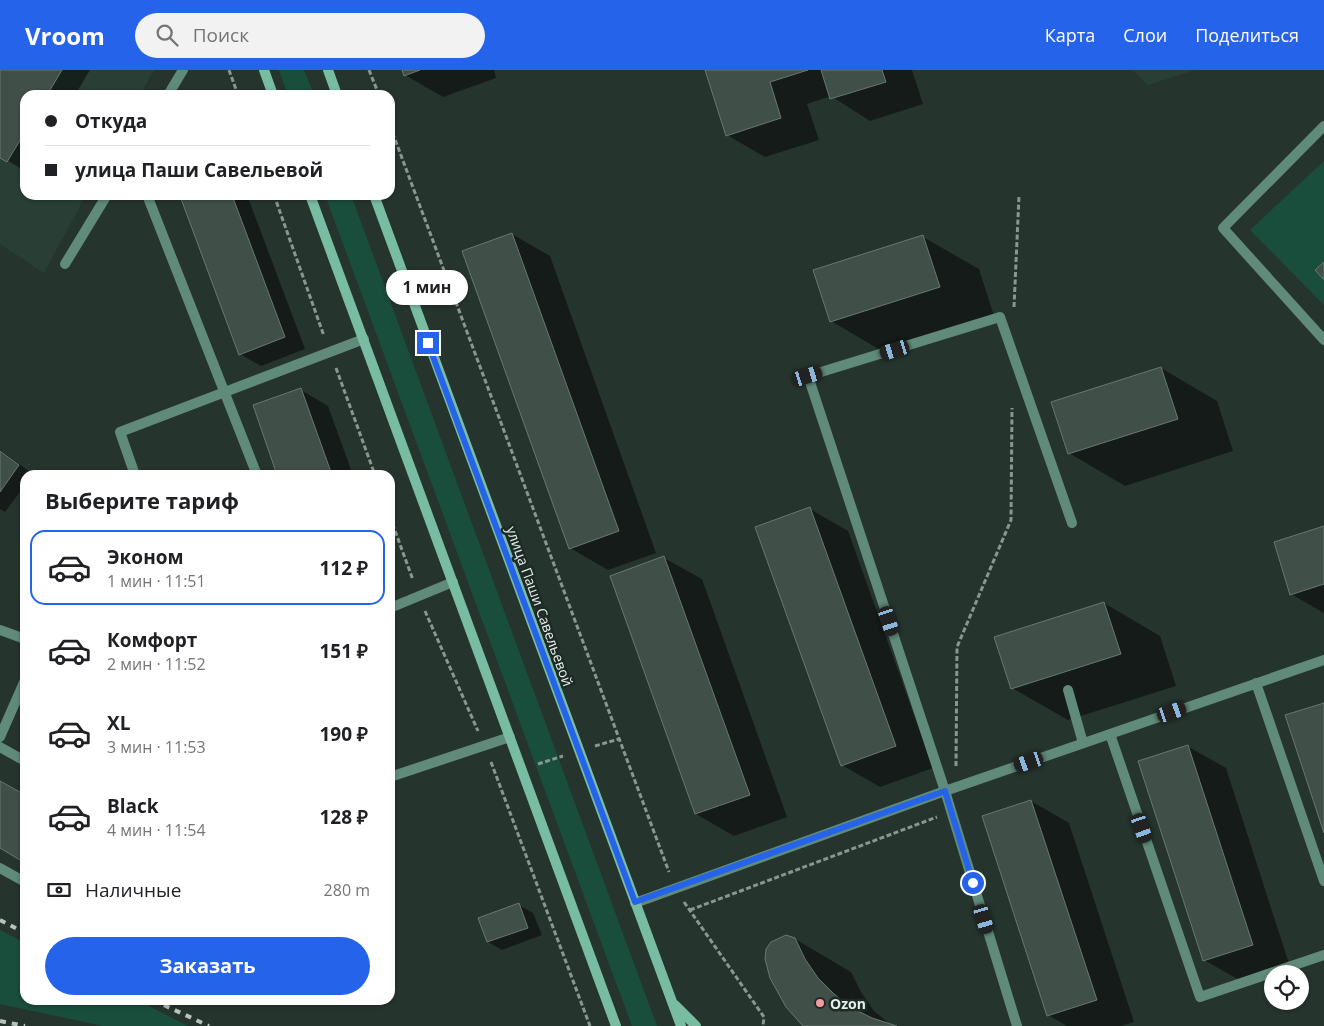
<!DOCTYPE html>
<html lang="ru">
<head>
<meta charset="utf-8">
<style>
  body { margin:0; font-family:"Open Sans",sans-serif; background:#f2f2f2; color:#202124; height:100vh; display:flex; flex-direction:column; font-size:19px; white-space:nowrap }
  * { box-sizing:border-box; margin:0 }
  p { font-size:16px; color:#757577 }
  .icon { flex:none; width:28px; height:28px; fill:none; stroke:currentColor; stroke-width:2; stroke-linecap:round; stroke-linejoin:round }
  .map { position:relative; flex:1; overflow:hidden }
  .side { position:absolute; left:20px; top:400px; width:375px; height:535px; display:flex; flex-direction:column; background:#fff; border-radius:15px; box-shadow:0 1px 4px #0004 }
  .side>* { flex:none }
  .top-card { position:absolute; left:20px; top:20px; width:375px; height:110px; border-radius:15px; box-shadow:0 1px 4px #0004; display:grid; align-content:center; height:110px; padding:0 25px; background:#fff }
  .buttons { position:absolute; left:1264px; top:895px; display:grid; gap:10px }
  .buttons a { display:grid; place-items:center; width:45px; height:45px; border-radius:50%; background:#fff; box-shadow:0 1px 4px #0004; font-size:25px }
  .end { position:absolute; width:22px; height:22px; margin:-11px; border:6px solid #2563eb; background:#fff; box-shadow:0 0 0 2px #fff }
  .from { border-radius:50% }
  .bubble { position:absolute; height:35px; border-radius:18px; background:#fff; box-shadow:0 1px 4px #0004; font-size:16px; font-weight:700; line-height:35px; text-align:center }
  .car { position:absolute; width:15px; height:30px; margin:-15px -8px; border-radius:6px; box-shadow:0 0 4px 1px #0007; background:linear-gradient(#222 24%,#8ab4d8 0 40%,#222 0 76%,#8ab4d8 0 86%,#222 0) }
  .top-card b { display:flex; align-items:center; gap:18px; height:48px; font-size:19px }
  .top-card b+b { border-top:1px solid #e0e0e0 }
  .top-card i { width:12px; height:12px; background:#202124 }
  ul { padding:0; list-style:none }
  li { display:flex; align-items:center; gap:15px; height:75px; margin:0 10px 8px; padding:0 15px; border:2px solid transparent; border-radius:15px }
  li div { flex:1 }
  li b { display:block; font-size:19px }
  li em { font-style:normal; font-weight:700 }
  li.current { border-color:#2563eb }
  li>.icon { width:45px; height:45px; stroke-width:1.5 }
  h2 { padding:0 25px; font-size:22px; line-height:60px }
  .pay { display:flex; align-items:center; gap:12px; height:55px; padding:0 25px; font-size:19px }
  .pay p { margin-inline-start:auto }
  .cta { display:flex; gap:10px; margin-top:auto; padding:10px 25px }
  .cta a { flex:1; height:58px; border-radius:30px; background:#2563eb; color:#fff; font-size:20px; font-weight:700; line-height:58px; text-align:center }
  header { display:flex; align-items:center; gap:30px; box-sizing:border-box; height:70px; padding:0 25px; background:#2563eb; color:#fff }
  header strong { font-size:24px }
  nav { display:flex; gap:28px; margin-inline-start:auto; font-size:18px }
  .search { width:350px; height:45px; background:#f2f2f2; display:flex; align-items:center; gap:12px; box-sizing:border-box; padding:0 18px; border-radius:28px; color:#757577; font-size:19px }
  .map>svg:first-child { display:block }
  .built { fill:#293f36 }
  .green { fill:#194e3c }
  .shadow { fill:#0007 }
  .building { fill:#404f48; stroke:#687871 }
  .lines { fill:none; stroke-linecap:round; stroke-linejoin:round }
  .path { stroke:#8a9691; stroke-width:3; stroke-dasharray:5 2.5; stroke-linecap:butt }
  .lane { stroke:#608a79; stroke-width:10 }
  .street { stroke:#608a79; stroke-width:10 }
  .secondary { stroke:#78bca1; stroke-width:10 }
  .rail { stroke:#b8c2be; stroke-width:4; stroke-dasharray:6 6; stroke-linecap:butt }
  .route { stroke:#2563eb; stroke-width:6 }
  .poi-dot { fill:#f59b9f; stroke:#1d2a25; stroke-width:2 }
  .labels { text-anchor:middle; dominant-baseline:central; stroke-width:5; stroke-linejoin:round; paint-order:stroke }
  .street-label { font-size:14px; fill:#e5eeea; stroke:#1d2a25 }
  .poi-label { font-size:14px; font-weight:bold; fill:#e5eeea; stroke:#1d2a25; text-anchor:start }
</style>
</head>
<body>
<header>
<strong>Vroom</strong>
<div class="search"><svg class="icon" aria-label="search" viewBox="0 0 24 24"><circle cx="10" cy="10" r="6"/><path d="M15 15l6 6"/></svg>Поиск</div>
<nav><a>Карта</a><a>Слои</a><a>Поделиться</a></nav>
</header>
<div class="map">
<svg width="1324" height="956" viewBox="0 0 1324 956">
  <rect width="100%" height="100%" fill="#26342e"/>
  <path class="built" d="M0 0H154L140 25H25V125H86L44 203 0 174Z
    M1132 0H1195L1148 15Z"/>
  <path class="green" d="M279 0H304L314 25H288Z
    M1324 91V235L1250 160Z
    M325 125H351L657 956H632Z
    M0 860 25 873V930H137L188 956H103L0 934Z"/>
  <path class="shadow" d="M0 0H90L75 25H25V101L0 86Z
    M404 0H494L496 8 443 27 405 5Z
    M707 0H912L923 34 870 51 831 26 807 34 819 70 765 87 727 65Z
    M181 125H247L305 279 261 296 240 284Z
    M512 164 550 186 656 483 608 500 570 478Z
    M923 167 979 199 995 249 887 284 831 251Z
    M1161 298 1217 331 1233 381 1125 416 1069 383Z
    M301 320 328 336 353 405H278Z
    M0 380 33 404 25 405V415L5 442 0 439Z
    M810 439 848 461 933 698 880 717 842 695Z
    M1324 457V543L1291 524Z
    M664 488 702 509 787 747 734 766 696 744 611 506Z
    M390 510 395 523 390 525Z
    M1104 533 1160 566 1176 616 1068 650 1012 618Z
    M1187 676 1226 698 1290 897 1243 912 1204 890Z
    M1031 731 1069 753 1134 952 1121 956H1067L1048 945Z
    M519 835 533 843 542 865 502 880 488 872Z
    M786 867 795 869 851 902 861 922 874 941 892 956H805L767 880 778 868Z"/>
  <path class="building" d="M0 0H62L47 25H25V62L7 92 0 88Z
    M402 0H420L404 6Z
    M705 0H808L770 12 781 48 726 66Z
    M821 0H882L886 12 830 29Z
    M183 125H232L285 267 239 285 180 126Z
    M512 163 619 461 569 479 462 181Z
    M923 165 940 217 830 252 813 200Z
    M1324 192V210L1315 200Z
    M1161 297 1178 349 1068 384 1051 332Z
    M301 318 332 405H277L253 335Z
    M0 381 19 395 0 422Z
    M810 437 896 676 841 696 755 457Z
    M1324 456V514L1290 525 1274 472Z
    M664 486 750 725 695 744 610 506Z
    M1104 532 1121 584 1011 619 994 567Z
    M1324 633V763L1285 645Z
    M1188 675 1253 875 1203 891 1138 691Z
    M0 711 25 725V793L0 778Z
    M1031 730 1097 930 1047 946 982 746Z
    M519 833 528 858 487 872 478 848Z
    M786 865 795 868 805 889 818 908 834 924 852 938 872 948 897 956H803L786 937 770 908 765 889 766 879 771 872Z"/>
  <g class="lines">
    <path class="path" d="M229 0 238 25
      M369 0 379 25
      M390 56 669 802
      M274 125 324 266
      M1014 237 1019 126
      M336 298 375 405
      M390 447 413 510
      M425 541 478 661
      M595 676 619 669
      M491 692 590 956
      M538 694 563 686
      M956 696 957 577 1011 450 1012 338
      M684 832 764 947 763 956
      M690 840 937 747"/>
    <path class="lane" d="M147 125 257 405
      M135 405 120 362 364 269
      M390 538 453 512
      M0 560 25 569
      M1256 613 1324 811
      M1068 620 1083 673
      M1110 664 1200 927 1324 885
      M0 667 25 610
      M0 798 25 812
      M635 833 945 721 1324 590
      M1017 956 945 721 808 306 1000 247 1072 453"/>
    <path class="street" d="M168 25 183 0
      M1324 56 1223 158 1324 270
      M65 194 107 125
      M0 677 25 691
      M390 707 510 667"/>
    <path class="secondary" d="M264 0 273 25
      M328 0 337 25
      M310 125 616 956
      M374 125 681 956
      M675 935 696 956"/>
    <path class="rail" d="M0 850 25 863
      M153 930 209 956
      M0 951 25 956"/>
  </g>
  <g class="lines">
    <path class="route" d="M428 273 635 832 945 721 973 813"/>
  </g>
  <circle class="poi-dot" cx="820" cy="933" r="5"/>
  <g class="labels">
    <g class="street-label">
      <text transform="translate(540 536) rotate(70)">улица Паши Савельевой</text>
    </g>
    <g class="poi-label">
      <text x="830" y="933">Ozon</text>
    </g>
  </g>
</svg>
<div class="buttons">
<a><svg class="icon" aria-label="locate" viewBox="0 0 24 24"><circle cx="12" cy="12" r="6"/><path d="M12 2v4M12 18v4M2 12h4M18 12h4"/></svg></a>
</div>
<i class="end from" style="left:973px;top:813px"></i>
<i class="end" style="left:428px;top:273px"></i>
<div class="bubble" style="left:386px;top:200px;width:82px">1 мин</div>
<i class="car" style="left:895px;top:280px;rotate:253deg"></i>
<i class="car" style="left:808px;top:306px;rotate:73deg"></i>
<i class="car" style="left:889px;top:551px;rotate:162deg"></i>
<i class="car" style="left:1172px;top:642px;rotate:71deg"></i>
<i class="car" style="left:1029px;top:692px;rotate:251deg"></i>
<i class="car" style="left:1142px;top:758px;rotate:161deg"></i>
<i class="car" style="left:984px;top:849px;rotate:163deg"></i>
<div class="top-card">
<b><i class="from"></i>Откуда</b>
<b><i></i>улица Паши Савельевой</b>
</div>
<section class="side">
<h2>Выберите тариф</h2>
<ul>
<li class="current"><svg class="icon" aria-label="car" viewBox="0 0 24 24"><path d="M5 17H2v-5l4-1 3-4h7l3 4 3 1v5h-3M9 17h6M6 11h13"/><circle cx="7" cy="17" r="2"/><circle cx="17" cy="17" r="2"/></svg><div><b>Эконом</b><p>1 мин · 11:51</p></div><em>112 ₽</em></li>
<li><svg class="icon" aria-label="car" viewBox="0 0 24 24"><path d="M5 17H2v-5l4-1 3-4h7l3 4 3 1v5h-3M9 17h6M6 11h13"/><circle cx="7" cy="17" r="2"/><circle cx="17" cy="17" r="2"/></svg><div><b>Комфорт</b><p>2 мин · 11:52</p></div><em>151 ₽</em></li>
<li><svg class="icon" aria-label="car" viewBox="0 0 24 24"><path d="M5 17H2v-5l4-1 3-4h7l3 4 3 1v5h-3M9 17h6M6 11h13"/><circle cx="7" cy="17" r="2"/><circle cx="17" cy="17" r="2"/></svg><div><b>XL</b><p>3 мин · 11:53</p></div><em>190 ₽</em></li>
<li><svg class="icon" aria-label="car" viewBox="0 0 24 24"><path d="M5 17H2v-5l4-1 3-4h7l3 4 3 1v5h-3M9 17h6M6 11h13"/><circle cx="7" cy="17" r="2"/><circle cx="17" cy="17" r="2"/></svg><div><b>Black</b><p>4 мин · 11:54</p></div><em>128 ₽</em></li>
</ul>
<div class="pay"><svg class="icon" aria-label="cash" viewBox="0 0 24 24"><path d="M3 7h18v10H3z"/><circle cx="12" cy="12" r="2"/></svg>Наличные<p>280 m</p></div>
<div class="cta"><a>Заказать</a></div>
</section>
</div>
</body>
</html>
